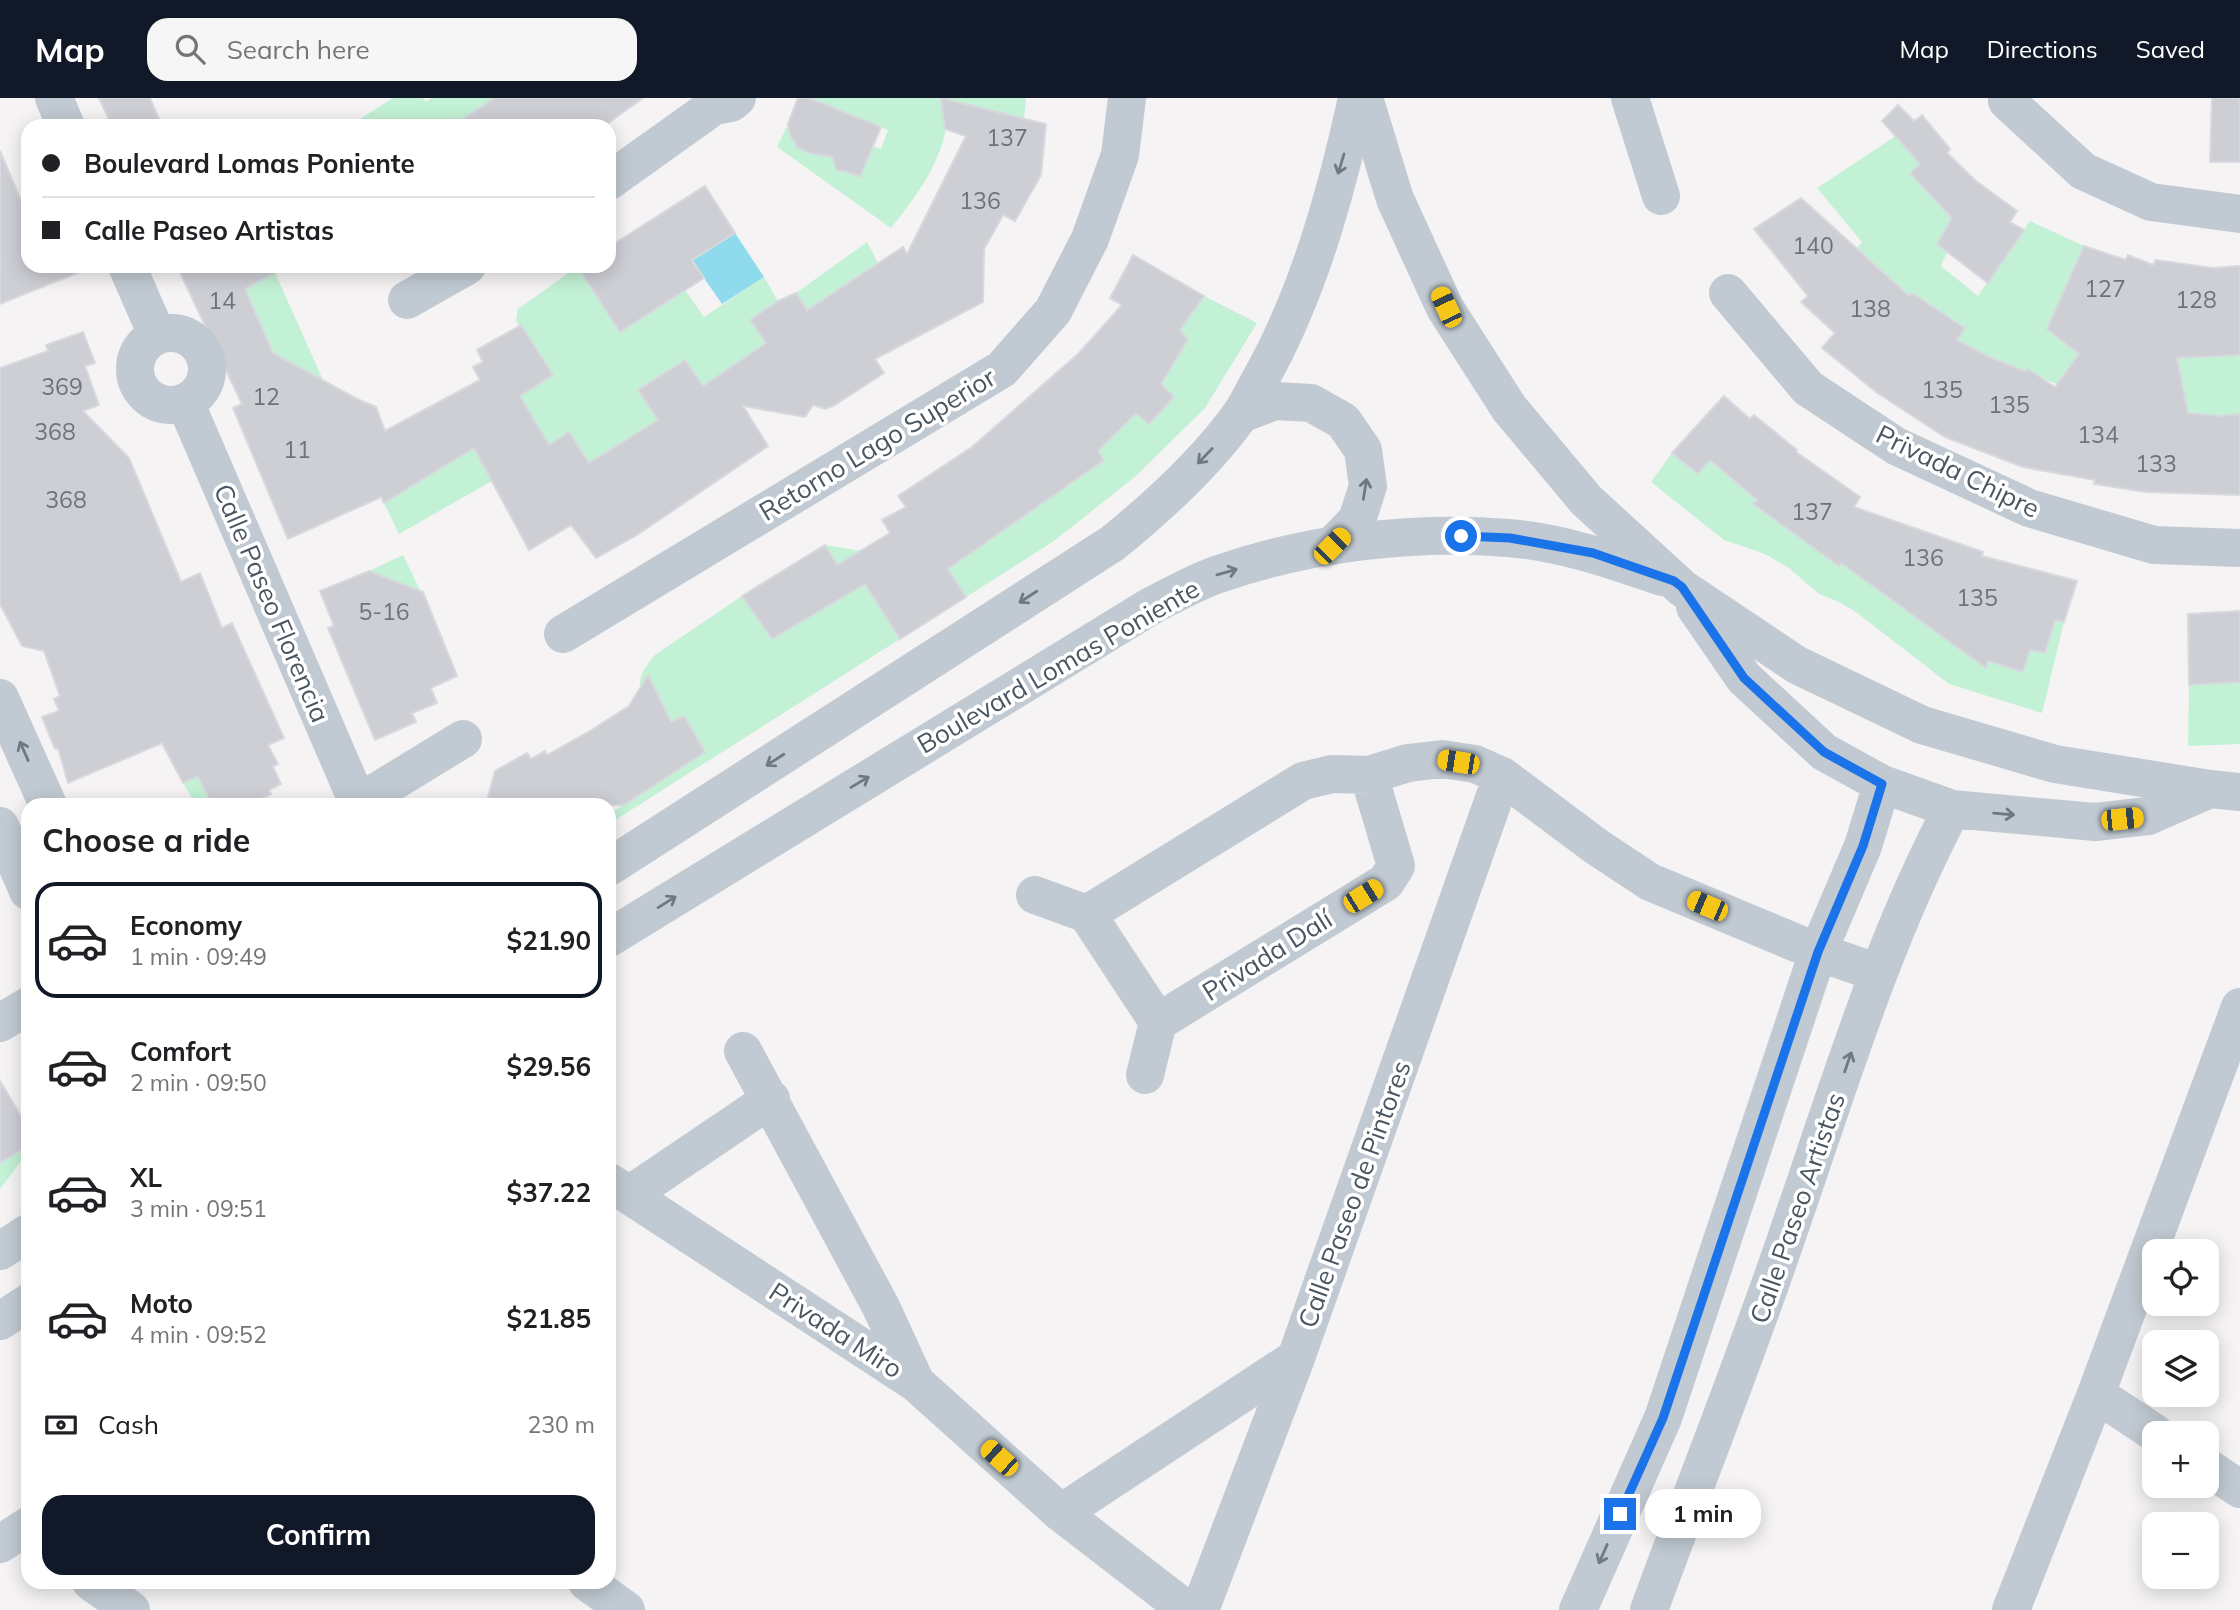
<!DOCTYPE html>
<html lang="en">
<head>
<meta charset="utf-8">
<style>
  body { margin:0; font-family:Mulish,sans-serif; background:#f6f6f6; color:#202124; height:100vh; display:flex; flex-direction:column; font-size:26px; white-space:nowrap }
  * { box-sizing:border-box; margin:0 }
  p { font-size:23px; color:#757577 }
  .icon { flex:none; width:38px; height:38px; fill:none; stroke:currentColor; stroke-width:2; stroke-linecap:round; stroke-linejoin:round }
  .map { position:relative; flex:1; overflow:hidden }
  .details { position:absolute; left:21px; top:700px; width:595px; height:791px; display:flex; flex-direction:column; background:#fff; border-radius:21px; box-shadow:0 4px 18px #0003 }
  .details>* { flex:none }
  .hud { position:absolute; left:21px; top:21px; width:595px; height:154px; border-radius:21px; box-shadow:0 4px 18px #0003; display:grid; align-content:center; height:154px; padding:0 21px; background:#fff }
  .fabs { position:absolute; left:2142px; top:1141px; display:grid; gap:14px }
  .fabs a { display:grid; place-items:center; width:77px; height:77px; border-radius:14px; background:#fff; box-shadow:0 4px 18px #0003; font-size:35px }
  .end { position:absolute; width:32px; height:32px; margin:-16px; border:9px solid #1a73e8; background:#fff; box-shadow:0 0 0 4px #fff }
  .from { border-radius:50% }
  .bubble { position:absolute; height:49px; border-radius:21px; background:#fff; box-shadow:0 4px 18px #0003; font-size:23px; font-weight:700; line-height:49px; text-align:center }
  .car { position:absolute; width:21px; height:42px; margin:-21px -10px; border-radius:9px; box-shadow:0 0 5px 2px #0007; background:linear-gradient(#f5c518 24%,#345 0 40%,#f5c518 0 76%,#345 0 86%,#f5c518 0) }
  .hud b { display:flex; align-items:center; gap:24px; height:66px; font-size:26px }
  .hud b+b { border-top:2px solid #e0e0e0 }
  .hud i { width:18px; height:18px; background:#202124 }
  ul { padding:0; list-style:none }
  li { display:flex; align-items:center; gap:21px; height:116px; margin:0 14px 10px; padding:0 7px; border:4px solid transparent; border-radius:21px }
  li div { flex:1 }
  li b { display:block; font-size:26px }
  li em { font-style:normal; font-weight:700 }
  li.on { border-color:#111827 }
  li>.icon { width:63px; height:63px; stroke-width:1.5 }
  h2 { padding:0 21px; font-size:32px; line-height:84px }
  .pay { display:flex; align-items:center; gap:18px; height:77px; padding:0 21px; font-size:26px }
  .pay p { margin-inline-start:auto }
  .button { display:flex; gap:14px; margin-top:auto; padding:14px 21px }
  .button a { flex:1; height:80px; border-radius:21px; background:#111827; color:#fff; font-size:28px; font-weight:700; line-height:80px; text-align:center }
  header { display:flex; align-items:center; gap:42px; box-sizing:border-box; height:98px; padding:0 35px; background:#111827; color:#fff }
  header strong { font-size:33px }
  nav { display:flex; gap:38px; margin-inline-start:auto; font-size:24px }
  .search { width:490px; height:63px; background:#f6f6f6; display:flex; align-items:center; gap:18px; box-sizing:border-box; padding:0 24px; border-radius:21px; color:#757577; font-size:26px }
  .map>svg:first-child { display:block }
  .green { fill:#c3f1d5 }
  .water { fill:#90daee }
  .building { fill:#cdcfd5; stroke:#d7d9de; stroke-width:2 }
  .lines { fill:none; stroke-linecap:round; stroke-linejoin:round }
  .minor { stroke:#c1cad2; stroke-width:38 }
  .oneway { stroke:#6e7983 }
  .route { stroke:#1a73e8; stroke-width:9 }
  .labels { text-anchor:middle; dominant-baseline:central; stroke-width:7; stroke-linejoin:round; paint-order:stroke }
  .number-label { font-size:23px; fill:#6b747e }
  .street-label { font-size:26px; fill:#4a5661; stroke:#fff }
</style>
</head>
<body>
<header>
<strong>Map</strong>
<div class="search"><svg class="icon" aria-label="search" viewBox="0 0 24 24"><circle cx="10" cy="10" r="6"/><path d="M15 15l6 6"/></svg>Search here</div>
<nav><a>Map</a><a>Directions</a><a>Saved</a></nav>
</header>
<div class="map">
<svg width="2240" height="1512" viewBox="0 0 2240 1512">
  <rect width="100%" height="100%" fill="#f5f3f3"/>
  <path class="green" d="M393 0H423L426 4 431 0H507L452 28H354L352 26Z
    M809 0H1026L1024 21 946 31C938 70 915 100 891 130L777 49 788 26C792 52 808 55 832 59L838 73H845L873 48 881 51 888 32Z
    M1896 38 1920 66 1910 75 1953 118 1937 145 1947 154 1941 168 1978 198 2030 123 2084 148 2049 227 2177 262 2179 250 2214 258 2240 257V316L2227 317 2228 326 2210 327 2209 317 2188 315 2187 310 2069 291 1989 259 1957 242 1965 229 1913 195 1910 198 1857 150 1862 144 1817 90Z
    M867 144 878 165 853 182 859 190 821 232 796 195Z
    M233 168H272L335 309 303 321Z
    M577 169 620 233 685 192 704 219 764 179 778 203 750 222 774 256 703 288 685 262 658 322 589 365 568 335 492 383 399 436 384 405 475 349 525 306 520 298 553 277 516 223 518 211Z
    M1204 198 1257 225 1205 310 1136 378 1054 443 966 499 948 471 1104 362 1098 353 1136 315 1149 326 1174 299 1161 286 1188 241 1180 232Z
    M1672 355 1698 376 1710 362 1733 382 1763 394 1753 406 1839 468 1869 418 1922 524 1986 570 1988 563 2023 574 2030 552 2045 555 2050 538 2040 535 2043 519 2064 524 2042 615 1949 586 1856 514 1839 504 1819 496 1789 470 1765 456 1724 442 1651 384Z
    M825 447 861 453 866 489 900 541 609 726V716L705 654 671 624 651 583 640 587C640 574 647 567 655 557L742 498 772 541 852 494Z
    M403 457 421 494 369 473Z
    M2240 584V646L2188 648 2189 587Z
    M226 666 212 707H196L183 685Z
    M28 1048V1054L0 1091V1065Z"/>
  <path class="water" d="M735 135 764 179 722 206 704 180 685 192 673 174Z"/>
  <path class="building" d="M99 0H150L162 28H112Z
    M495 0H643L604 28H452Z
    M798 0H809L881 29 860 79 845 73H837L832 59 809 55 797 49 790 37 788 26Z
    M941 0 1046 26 1041 77 1015 123 1003 117 984 151 983 204 875 261 884 275 833 308 825 311 813 307 805 319 743 308 768 348 637 437 596 460 571 427 529 452 474 350 384 405 381 399 288 441 233 310 242 306 177 168H287L245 191 273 255 355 300 376 309 385 333 480 282 473 269 483 264 477 252 521 227 553 277 520 298 549 347 569 334 589 365 658 322 638 292 685 262 703 288 766 245 750 222 778 203 796 195 807 212 903 149 907 156 966 38 945 31Z
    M2212 0H2240V64H2210Z
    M1898 7 1914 23 1922 17 1950 51 1947 55 1976 83 2017 113 2010 124 2024 132 1988 185 1937 146 1952 120 1910 75 1920 66 1882 23Z
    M0 53 28 119V168L92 169 0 206Z
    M705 88 735 135 692 162 704 180 620 234 577 168H609V149Z
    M1801 100 1909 198 1912 195 1965 230 1957 242 1989 259 2027 274 2028 271 2055 289 2079 256 2047 231 2084 148 2126 162 2128 157 2153 167 2156 162 2213 170 2240 168V257L2177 260 2188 315 2220 318 2240 316V397L2146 394 2094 386 2095 382 2023 369 1945 339 1876 294 1822 250 1835 235 1801 204 1808 198 1754 131Z
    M1133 157 1204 198 1180 232 1188 241 1161 286 1174 299 1149 326 1136 315 1098 353 1104 362 948 471 966 499 900 541 865 486 772 541 742 498 825 447 837 467 890 435 882 422 906 409 898 398 972 349 1079 255 1122 207 1110 200Z
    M83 234 95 265 85 268 99 307 83 313 129 360 181 484 200 475 222 530 232 525 284 640 268 647 278 666 273 669 281 686 269 692 271 696 247 707H212L198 678 183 685 162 645 68 685 58 650 55 651 42 619 59 613 54 601 60 598 44 553 22 548 0 506V270L48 253 46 247Z
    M1724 298 1750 321 1754 317 1797 352 1796 354 1860 399 1854 409 1983 454 1982 458 2077 483 2064 524 2055 522 2045 555 2030 552 2023 574 1988 563 1986 570 1841 465 1839 468 1753 406 1757 402 1710 362 1698 376 1672 355Z
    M369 473 423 494 457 578 431 590 437 605 412 615 416 624 375 642 328 530 334 528 320 493Z
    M2240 513V584L2189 587 2188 516Z
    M648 577 671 624 684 618 705 654 624 707H486L495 673 527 655 531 661 545 653 547 657 590 633 629 608Z
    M0 983 28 1030V1048L0 1065Z"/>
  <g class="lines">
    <path class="minor" d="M54 0 66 28
      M1364 0 1395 101 1445 210 1509 310 1586 402 1682 490 1797 567 1922 627 2055 666 2210 691 2240 694
      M1630 0 1661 98
      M2007 3 2083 73 2151 104 2240 116
      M609 83 714 8 731 5 737 0
      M127 168 157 237
      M1728 195 1808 290 1896 348 2029 410 2154 447 2240 450
      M407 202 467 168
      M135 271a36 36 0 1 1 72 0a36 36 0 1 1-72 0Z
      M185 304 358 705
      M1241 316 1275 303 1311 305 1343 323 1363 352 1368 388 1357 422 1332 448
      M1695 509 1744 580 1824 654 1882 686 1952 711 2095 724 2148 718 2210 691
      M563 536 1002 271 1053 213 1090 141 1120 57 1127 0
      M0 600 48 707
      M355 707 463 641
      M0 728 28 793
      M609 769 1113 445C1156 410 1208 362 1240 317 1248 306 1254 292 1261 280 1309 194 1336 96 1357 0
      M1035 797 1087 816 1158 924
      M1087 816 1303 683 1332 676 1369 677 1408 665 1442 661 1475 666 1502 678 1597 749 1650 784 1818 854 1878 875
      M609 840 1151 508C1173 497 1195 484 1219 476 1309 445 1412 432 1508 440 1561 444 1612 462 1662 479
      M0 925 28 908
      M743 953 881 1209 916 1285
      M1145 977 1158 924 1386 784 1396 768 1369 677
      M609 1084 916 1285 1061 1415 1187 1512
      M629 1097 771 1001
      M0 1153 28 1135
      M0 1223 28 1205
      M2096 1296 2155 1335
      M2207 1369 2240 1391
      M1061 1415 1296 1260
      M0 1446 28 1428
      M91 1484 131 1512
      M587 1484 626 1512
      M1200 1512 1296 1260 1502 678
      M1578 1512 1663 1320 1818 854 1863 748 1882 686
      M1649 1512C1695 1386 1745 1262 1788 1135 1838 992 1881 845 1952 711
      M2011 1512 2096 1296 2240 909"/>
  </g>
  <defs><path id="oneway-shaft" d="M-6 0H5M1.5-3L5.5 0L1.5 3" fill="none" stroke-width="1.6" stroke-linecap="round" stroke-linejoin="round" transform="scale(1.75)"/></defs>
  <g class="oneway">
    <use href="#oneway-shaft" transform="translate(1341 66) rotate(107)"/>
    <use href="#oneway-shaft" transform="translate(1205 358) rotate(134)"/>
    <use href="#oneway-shaft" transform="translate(1365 391) rotate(-81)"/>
    <use href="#oneway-shaft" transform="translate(1227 474) rotate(-16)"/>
    <use href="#oneway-shaft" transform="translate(1028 499) rotate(147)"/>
    <use href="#oneway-shaft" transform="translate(24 653) rotate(-114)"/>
    <use href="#oneway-shaft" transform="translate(775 662) rotate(147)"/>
    <use href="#oneway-shaft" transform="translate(860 684) rotate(-31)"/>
    <use href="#oneway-shaft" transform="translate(2004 716) rotate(5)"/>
    <use href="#oneway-shaft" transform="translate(667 804) rotate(-32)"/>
    <use href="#oneway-shaft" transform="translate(1848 964) rotate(-71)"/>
    <use href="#oneway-shaft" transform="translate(1603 1456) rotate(114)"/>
  </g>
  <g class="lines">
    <path class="route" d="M1461 438 1510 440 1593 455 1674 483 1682 489 1744 580 1824 654 1882 686 1863 748 1818 854 1663 1320 1620 1416"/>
  </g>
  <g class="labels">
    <g class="number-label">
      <text x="1007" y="39">137</text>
      <text x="980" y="102">136</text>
      <text x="1813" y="147">140</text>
      <text x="2105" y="190">127</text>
      <text x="2196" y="201">128</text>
      <text x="222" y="202">14</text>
      <text x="1870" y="210">138</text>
      <text x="62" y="288">369</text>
      <text x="1942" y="291">135</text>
      <text x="266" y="298">12</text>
      <text x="2009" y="306">135</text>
      <text x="55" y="333">368</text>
      <text x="2098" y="336">134</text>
      <text x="297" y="351">11</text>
      <text x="2156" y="365">133</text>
      <text x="66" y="401">368</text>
      <text x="1812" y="413">137</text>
      <text x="1923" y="459">136</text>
      <text x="1977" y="499">135</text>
      <text x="384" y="513">5-16</text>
    </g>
    <g class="street-label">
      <text transform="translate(877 346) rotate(-31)">Retorno Lago Superior</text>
      <text transform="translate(1958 373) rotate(26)">Privada Chipre</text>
      <text transform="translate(272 505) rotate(67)">Calle Paseo Florencia</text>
      <text transform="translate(1058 568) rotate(-30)">Boulevard Lomas Poniente</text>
      <text transform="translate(1267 857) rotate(-32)">Privada Dalí</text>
      <text transform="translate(1354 1096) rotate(-70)">Calle Paseo de Pintores</text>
      <text transform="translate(1797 1110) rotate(-71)">Calle Paseo Artistas</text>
      <text transform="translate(836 1232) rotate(33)">Privada Miro</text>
    </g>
  </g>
</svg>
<div class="fabs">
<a><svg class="icon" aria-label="locate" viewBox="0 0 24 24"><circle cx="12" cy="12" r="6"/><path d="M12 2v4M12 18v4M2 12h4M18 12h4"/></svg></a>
<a><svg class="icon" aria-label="layers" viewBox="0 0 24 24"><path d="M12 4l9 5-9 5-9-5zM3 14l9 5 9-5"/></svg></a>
<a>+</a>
<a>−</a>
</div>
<i class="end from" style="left:1461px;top:438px"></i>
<i class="end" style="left:1620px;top:1416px"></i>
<div class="bubble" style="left:1645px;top:1391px;width:116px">1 min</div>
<i class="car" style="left:1446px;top:209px;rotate:335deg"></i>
<i class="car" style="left:1332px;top:448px;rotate:45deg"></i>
<i class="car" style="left:1458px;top:664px;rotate:279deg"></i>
<i class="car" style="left:2122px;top:721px;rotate:84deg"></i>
<i class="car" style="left:1363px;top:798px;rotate:58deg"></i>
<i class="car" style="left:1707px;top:808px;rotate:293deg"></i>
<i class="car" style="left:999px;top:1360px;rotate:312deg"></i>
<div class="hud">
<b><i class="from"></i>Boulevard Lomas Poniente</b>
<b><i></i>Calle Paseo Artistas</b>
</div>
<section class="details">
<h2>Choose a ride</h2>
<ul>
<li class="on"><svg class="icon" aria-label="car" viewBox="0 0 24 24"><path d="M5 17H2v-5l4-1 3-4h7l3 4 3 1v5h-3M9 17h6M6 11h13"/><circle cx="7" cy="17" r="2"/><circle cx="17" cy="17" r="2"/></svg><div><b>Economy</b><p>1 min · 09:49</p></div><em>$21.90</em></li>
<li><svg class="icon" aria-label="car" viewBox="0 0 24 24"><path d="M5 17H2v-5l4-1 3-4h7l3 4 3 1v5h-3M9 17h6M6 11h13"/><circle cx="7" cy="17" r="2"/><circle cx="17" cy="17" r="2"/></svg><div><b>Comfort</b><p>2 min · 09:50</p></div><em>$29.56</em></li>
<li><svg class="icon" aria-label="car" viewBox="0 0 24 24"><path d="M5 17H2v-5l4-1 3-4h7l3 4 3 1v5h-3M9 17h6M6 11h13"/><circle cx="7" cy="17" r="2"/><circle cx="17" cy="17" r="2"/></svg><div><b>XL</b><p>3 min · 09:51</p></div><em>$37.22</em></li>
<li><svg class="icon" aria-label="car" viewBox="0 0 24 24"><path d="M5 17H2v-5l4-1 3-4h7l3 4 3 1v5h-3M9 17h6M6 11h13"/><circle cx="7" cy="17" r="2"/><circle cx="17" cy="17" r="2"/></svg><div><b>Moto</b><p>4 min · 09:52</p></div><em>$21.85</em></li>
</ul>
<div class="pay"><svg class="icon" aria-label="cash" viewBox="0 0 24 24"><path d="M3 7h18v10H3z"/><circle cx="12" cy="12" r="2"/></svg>Cash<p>230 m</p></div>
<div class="button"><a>Confirm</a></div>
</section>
</div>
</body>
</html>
